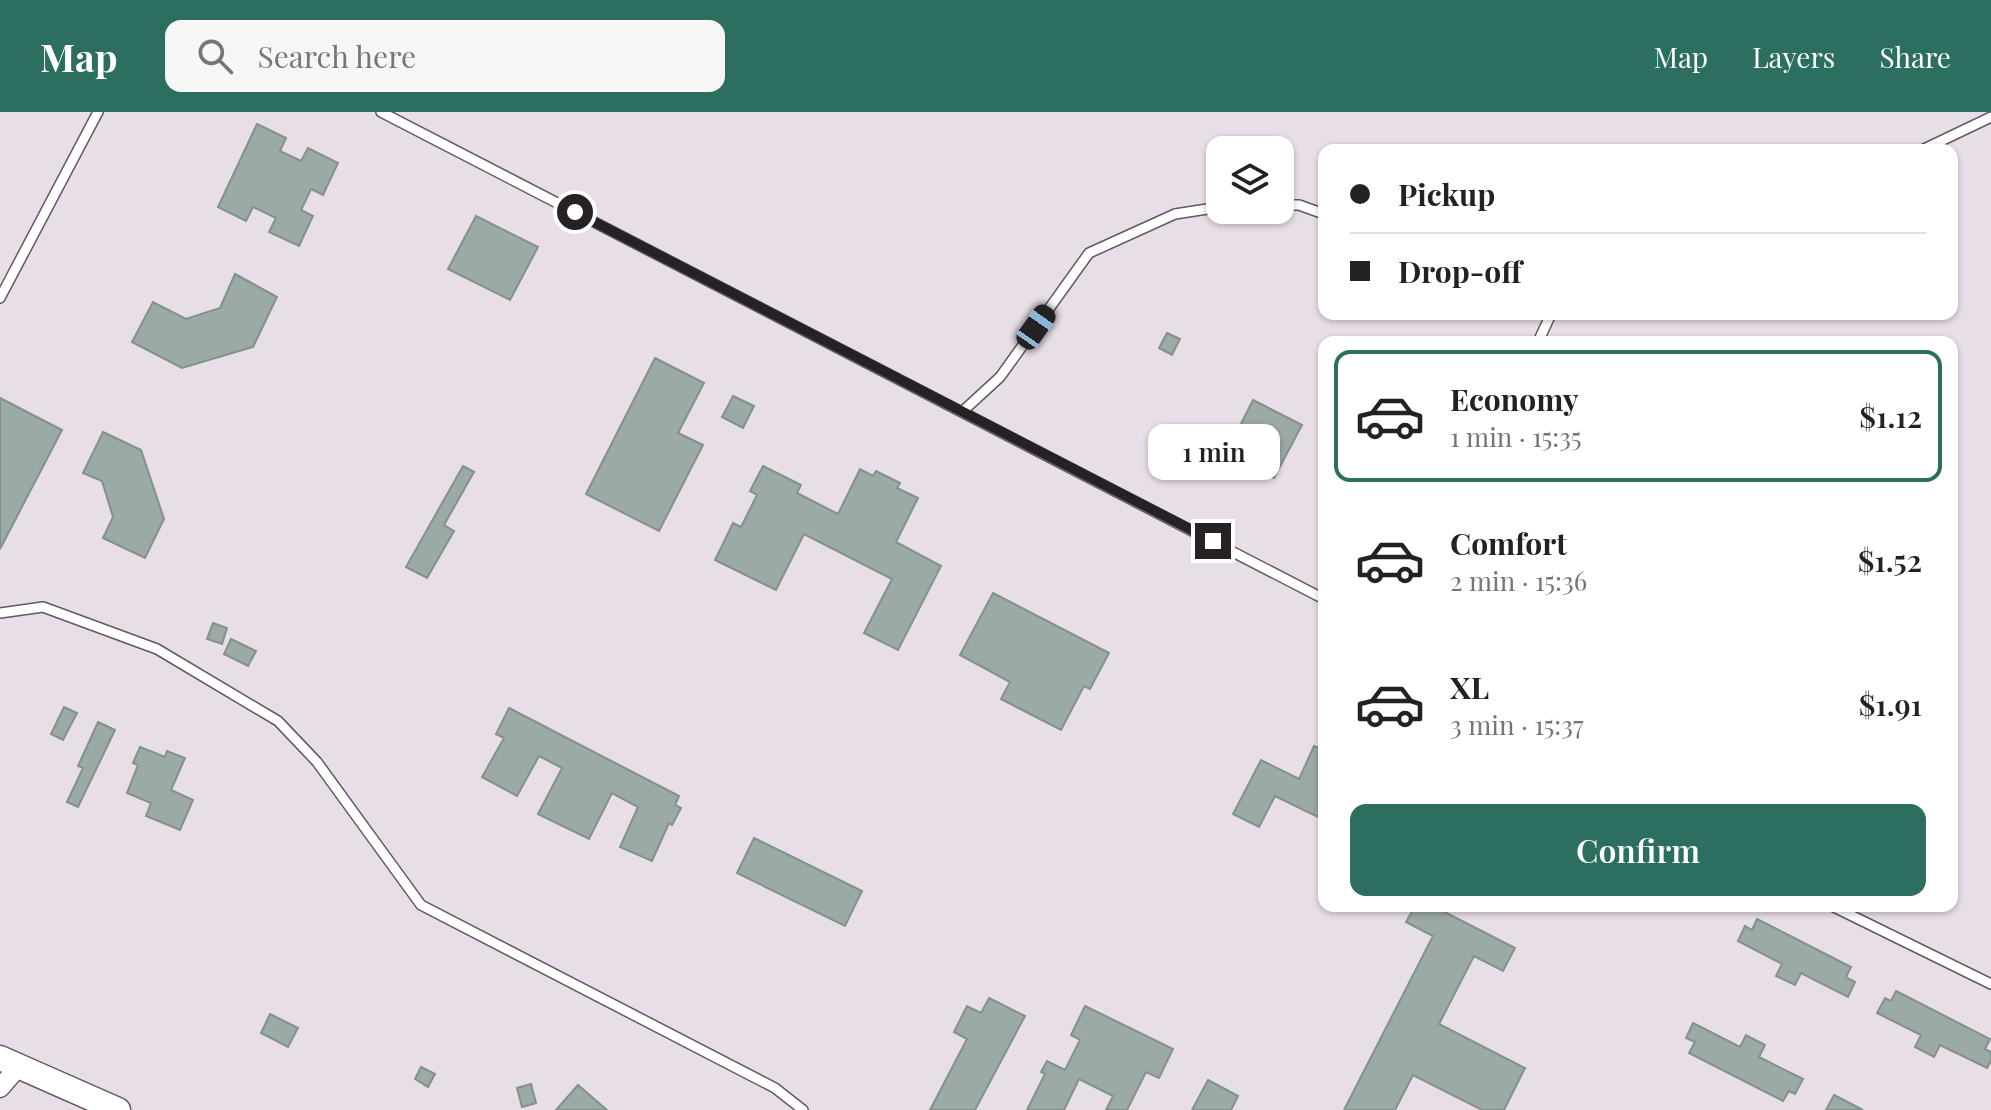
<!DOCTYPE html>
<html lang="en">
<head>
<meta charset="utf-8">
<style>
  body { margin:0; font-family:"Playfair Display",serif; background:#f6f6f6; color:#222; height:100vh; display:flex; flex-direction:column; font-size:30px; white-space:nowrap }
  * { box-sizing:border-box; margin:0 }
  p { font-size:26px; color:#767676 }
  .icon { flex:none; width:44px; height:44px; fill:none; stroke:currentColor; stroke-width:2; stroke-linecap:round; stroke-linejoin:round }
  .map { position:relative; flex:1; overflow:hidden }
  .panel { position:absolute; left:1318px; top:224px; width:640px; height:576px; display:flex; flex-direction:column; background:#fff; border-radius:16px; box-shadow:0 2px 6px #0004 }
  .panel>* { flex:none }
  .guide { position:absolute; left:1318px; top:32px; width:640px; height:176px; border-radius:16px; box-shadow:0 2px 6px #0004; display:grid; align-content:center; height:176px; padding:0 32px; background:#fff }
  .buttons { position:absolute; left:1206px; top:24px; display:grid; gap:16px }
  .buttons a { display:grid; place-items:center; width:88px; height:88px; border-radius:16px; background:#fff; box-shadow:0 2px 6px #0004; font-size:40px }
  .end { position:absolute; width:36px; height:36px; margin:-18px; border:10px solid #252125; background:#fff; box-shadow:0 0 0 4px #fff }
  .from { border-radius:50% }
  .bubble { position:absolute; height:56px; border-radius:16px; background:#fff; box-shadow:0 2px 6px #0004; font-size:26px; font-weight:600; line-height:56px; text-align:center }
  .car { position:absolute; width:24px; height:48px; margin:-24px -12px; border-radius:10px; box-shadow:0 0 6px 2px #0007; background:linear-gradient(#222 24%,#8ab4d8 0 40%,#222 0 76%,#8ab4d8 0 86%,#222 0) }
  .guide b { display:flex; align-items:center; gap:28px; height:76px; font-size:30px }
  .guide b+b { border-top:2px solid #e0e0e0 }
  .guide i { width:20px; height:20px; background:#222 }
  ul { padding:14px 0 0; list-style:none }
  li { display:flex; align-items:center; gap:24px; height:132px; margin:0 16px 12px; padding:0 16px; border:4px solid transparent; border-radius:16px }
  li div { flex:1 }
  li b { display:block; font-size:30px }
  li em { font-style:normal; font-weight:600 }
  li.current { border-color:#2c6f60 }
  li>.icon { width:72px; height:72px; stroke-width:1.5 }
  .primary-button { display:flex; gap:16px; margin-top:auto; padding:16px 32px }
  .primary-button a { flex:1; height:92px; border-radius:16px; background:#2c6f60; color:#fff; font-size:32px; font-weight:600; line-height:92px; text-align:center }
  header { display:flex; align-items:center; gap:48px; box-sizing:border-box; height:112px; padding:0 40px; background:#2c6f60; color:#fff }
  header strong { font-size:38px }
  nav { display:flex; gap:44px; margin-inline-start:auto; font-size:28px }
  .search { width:560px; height:72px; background:#f6f6f6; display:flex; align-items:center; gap:20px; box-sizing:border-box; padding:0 28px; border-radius:16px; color:#767676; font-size:30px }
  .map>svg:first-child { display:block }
  .building { fill:#9baaa5; stroke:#83918d; stroke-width:2 }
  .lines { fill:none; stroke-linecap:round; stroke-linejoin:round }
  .service-casing { stroke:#615861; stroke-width:12 }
  .minor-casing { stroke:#615861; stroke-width:21 }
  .secondary-casing { stroke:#615861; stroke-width:27 }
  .service { stroke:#fff; stroke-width:9 }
  .minor { stroke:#fff; stroke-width:18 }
  .secondary { stroke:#fff; stroke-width:24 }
  .route { stroke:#252125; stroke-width:10 }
</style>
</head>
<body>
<header>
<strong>Map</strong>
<div class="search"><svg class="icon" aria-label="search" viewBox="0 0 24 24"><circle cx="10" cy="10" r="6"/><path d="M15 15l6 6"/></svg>Search here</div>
<nav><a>Map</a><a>Layers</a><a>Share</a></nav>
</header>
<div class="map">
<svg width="1991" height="998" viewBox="0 0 1991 998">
  <rect width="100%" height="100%" fill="#e8dee8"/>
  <path class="building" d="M257 12 286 26 280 39 301 49 308 36 338 51 323 83 311 77 301 98 313 104 299 134 269 120 276 106 253 95 246 109 218 95Z
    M476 104 538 135 510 188 448 157Z
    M235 162 277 185 253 235 182 256 132 230 153 190 186 207 220 196Z
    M1167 221 1180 227 1172 243 1159 236Z
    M655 246 704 271 678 321 703 333 659 419 586 382Z
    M733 284 754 294 743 316 722 305Z
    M0 286 62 318 0 437Z
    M1253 288 1302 313 1274 366 1226 341Z
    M103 320 141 338 164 407 145 446 103 426 113 405 102 369 83 361Z
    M463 354 474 360 444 413 454 419 427 466 406 455Z
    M763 354 801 373 797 381 838 402 860 357 873 364 876 359 900 371 897 376 918 386 896 430 941 454 898 538 864 521 892 467 804 422 776 478 715 448 733 411 741 415 757 383 750 379Z
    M993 481 1109 541 1090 577 1084 574 1061 618 1001 587 1010 570 960 543Z
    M213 511 227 516 222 532 207 527Z
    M231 527 256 539 248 554 224 542Z
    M64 595 77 601 63 628 51 622Z
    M509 596 679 684 675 693 681 696 672 713 669 711 652 749 620 735 638 695 612 681 589 727 538 702 562 656 539 644 517 684 482 665 504 626 496 622Z
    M98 610 115 618 78 695 67 690 83 656 78 654Z
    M1314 634 1324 638V708L1275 684 1259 715 1233 702 1261 648 1299 667Z
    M140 635 165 645 167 639 185 646 171 678 193 688 180 718 146 704 151 691 127 681 138 653 133 651Z
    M754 726 862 779 845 814 737 761Z
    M1415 794H1433L1515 836 1503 859 1474 844 1439 912 1525 956 1504 998H1482L1413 963 1395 998H1344L1433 824 1406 810Z
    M1757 807 1851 855 1846 865 1855 870 1848 885 1801 861 1795 873 1776 864 1782 852 1738 829 1745 814 1752 818Z
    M1896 879 1990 927 1985 937 1991 940V949L1987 956 1940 933 1934 945 1915 935 1921 923 1877 901 1885 886 1891 889Z
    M989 886 1025 904 975 998H930L967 927 954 920 967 894 981 901Z
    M1085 894 1173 937 1159 966 1146 960 1127 998H1106L1113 984 1079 967 1064 998H1027L1045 962 1041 960 1047 949 1065 958 1080 928 1071 923Z
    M270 902 298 916 288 935 261 921Z
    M1693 911 1740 935 1746 923 1765 933 1759 945 1803 967 1795 982 1789 979 1783 989 1689 941 1695 930 1686 926Z
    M421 955 435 962 428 975 415 967Z
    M1208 968 1238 984 1231 998H1192Z
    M531 972 536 991 522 995 517 976Z
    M578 973 607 998H556Z
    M1834 983 1863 998H1826Z"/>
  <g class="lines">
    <g class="service-casing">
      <path id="service" d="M381 0 1324 487
        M1922 38 1991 5
        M1280 93H1299L1324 102
        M0 186 98 0
        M1538 230 1551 202
        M963 299 1000 265 1089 141 1175 102 1220 95
        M0 501 43 495 157 537 278 609 317 650 421 793 775 976 803 998
        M1832 794 1991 872"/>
    </g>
    <g class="minor-casing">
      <path id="minor" d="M0 976 19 954"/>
    </g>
    <g class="secondary-casing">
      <path id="secondary" d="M0 946 118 998"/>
    </g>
    <use href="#service" class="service"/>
    <use href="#minor" class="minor"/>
    <use href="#secondary" class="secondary"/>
  </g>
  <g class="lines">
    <path class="route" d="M575 100 1213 429"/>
  </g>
</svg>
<div class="buttons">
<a><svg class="icon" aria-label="layers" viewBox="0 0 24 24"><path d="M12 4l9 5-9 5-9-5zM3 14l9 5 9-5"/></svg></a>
</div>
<i class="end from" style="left:575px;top:100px"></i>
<i class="end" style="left:1213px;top:429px"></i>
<div class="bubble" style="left:1148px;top:312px;width:132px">1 min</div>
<i class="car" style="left:1036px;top:215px;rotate:35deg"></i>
<div class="guide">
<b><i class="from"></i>Pickup</b>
<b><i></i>Drop-off</b>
</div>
<section class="panel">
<ul>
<li class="current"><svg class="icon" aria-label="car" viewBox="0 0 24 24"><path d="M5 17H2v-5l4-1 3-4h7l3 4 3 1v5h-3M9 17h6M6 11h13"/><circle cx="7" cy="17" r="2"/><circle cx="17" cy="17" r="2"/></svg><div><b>Economy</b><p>1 min · 15:35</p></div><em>$1.12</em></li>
<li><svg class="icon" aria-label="car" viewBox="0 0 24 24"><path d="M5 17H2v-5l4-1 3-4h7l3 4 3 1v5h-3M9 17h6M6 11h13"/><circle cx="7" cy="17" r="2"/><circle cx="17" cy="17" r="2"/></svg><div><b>Comfort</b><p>2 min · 15:36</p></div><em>$1.52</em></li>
<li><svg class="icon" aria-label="car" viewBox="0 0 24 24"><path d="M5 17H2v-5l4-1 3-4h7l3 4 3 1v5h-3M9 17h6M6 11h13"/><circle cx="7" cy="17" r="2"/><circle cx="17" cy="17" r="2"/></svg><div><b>XL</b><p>3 min · 15:37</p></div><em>$1.91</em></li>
</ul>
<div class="primary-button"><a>Confirm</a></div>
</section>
</div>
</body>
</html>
